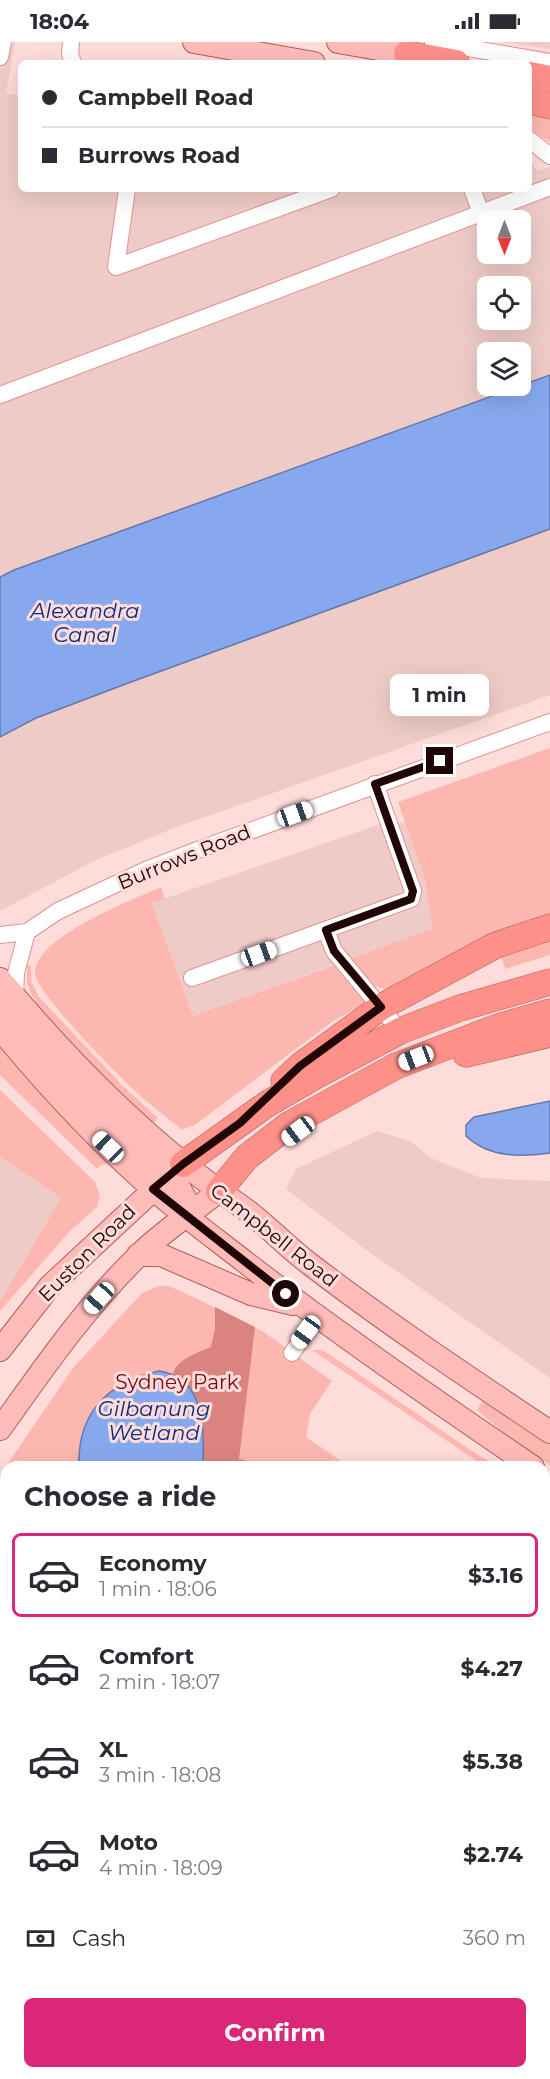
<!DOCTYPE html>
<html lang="en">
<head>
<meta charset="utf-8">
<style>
  body { margin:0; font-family:Montserrat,sans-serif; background:#f7f7f7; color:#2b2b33; height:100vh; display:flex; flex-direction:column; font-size:22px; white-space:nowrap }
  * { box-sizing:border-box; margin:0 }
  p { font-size:20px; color:#7c7c81 }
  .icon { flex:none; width:33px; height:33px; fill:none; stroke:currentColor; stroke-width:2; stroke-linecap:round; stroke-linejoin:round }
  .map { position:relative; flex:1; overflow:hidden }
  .drawer { position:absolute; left:0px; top:1419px; width:550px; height:618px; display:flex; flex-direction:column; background:#fff; border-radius:18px 18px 0 0; box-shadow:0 6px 24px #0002 }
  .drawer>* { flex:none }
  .guide { position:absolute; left:18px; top:18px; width:514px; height:132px; border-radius:9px; box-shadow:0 6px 24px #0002; display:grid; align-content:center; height:132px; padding:0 24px; background:#fff }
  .needle { width:39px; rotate:180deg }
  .controls { position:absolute; left:477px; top:168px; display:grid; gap:12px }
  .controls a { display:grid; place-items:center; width:54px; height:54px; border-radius:9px; background:#fff; box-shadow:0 6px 24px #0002; font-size:30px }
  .end { position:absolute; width:27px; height:27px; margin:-14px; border:8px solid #200605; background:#fff; box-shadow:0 0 0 3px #fff }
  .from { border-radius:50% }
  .bubble { position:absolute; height:42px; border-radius:9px; background:#fff; box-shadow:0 6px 24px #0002; font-size:20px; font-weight:700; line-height:42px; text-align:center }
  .car { position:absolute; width:18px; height:36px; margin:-18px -9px; border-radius:8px; box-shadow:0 0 4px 2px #0007; background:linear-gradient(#fff 24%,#345 0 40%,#fff 0 76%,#345 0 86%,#fff 0) }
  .guide b { display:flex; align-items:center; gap:21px; height:57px; font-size:22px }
  .guide b+b { border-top:2px solid #e1e1e2 }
  .guide i { width:15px; height:15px; background:#2b2b33 }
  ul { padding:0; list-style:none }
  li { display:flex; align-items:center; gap:18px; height:84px; margin:0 12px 9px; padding:0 12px; border:3px solid transparent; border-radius:9px }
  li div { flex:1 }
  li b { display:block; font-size:22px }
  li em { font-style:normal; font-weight:700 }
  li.active { border-color:#db2777 }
  li>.icon { width:54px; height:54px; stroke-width:1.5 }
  h2 { padding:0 24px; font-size:27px; line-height:72px }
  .pay { display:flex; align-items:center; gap:15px; height:66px; padding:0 24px; font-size:22px }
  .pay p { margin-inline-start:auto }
  .action { display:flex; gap:12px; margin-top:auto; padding:12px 24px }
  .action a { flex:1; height:69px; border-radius:9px; background:#db2777; color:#fff; font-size:24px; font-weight:700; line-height:69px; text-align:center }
  .status { display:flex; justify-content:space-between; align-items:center; height:42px; padding:0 30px; background:#fff; direction:ltr }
  .status svg { height:16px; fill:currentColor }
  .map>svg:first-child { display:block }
  .built { fill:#eecbc7; fill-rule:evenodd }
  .green { fill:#fdb7b1 }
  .forest { fill:#db847f }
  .water { fill:#86a8ee; stroke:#6777a8; stroke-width:1.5 }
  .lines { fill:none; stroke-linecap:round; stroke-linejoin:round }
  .minor-casing { stroke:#e0948f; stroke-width:18 }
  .major-casing { stroke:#b0605b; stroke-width:24 }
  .highway-casing { stroke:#b0605b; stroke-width:27 }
  .minor { stroke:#fff; stroke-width:16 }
  .major { stroke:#febcb9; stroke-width:22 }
  .highway { stroke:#fe908a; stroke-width:26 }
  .route { stroke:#200605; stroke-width:8 }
  .labels { text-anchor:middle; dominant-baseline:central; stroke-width:6; stroke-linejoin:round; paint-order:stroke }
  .street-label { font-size:20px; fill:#200605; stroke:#fddcd9 }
  .park-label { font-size:20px; fill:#750814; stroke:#fddcd9 }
  .water-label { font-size:21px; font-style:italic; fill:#0e2c7b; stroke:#fddcd9 }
</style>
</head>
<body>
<div class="status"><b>18:04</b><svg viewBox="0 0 49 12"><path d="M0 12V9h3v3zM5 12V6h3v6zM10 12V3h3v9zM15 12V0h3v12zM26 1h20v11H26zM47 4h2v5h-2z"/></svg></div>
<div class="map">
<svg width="550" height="2037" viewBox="0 0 550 2037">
  <rect width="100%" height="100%" fill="#fddcd9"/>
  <path class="built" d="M0 0H15L6 51 21 54V147H530V119L537 129 550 125V333L14 528 0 535ZM488 178H520V212H488ZM488 244H520V278H488ZM488 310H520V344H488Z
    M502 0H550V7Z
    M550 487V653L174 786 96 818 0 869V695L36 676 131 640Z
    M405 779 425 837 432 887 193 974 152 861 380 782 382 787Z
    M377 1089 410 1099 431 1116 481 1136 550 1139V1336L369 1210 286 1147 296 1127Z
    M0 1115 61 1156 0 1259Z"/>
  <path class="green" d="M530 71 550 76V100L530 87Z
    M550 706V872L508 886 389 947C371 948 360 929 349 917L432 887 425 837 398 760Z
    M161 845 165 857 152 861 193 974 335 923 364 955V960L360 964 333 979 195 1083 180 1088V1086C165 1074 149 1062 134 1048 117 1032 33 948 35 930 37 894 132 858 161 845Z
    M550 895V913L505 927 500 911Z
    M27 922 31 924V939L39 955 124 1045 158 1076 153 1082 135 1067 45 974 31 952 27 940Z
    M0 1002 102 1112 107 1122 101 1123 97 1127 0 1033Z
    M0 1048 95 1140 100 1154 97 1165 69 1190 0 1269V1259L61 1156 0 1115Z
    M159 1244H168L183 1250 264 1290 332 1339 310 1372 306 1395 350 1425H6V1612L0 1608V1433L73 1326 142 1251Z
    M312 1308H321L327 1311 478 1413 500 1425H486Z
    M483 1359 550 1403V1423L506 1393 477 1368Z
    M545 1480 550 1484V2037H0V1934L6 1923V2031H544Z"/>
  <path class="forest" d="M215 1265 255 1285 239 1417 256 1421 257 1425H203L204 1392 173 1331C179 1316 197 1311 211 1305L215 1287Z
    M544 1575H550V1616L545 1612Z
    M6 1923V2018L0 2027V1934Z"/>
  <path class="water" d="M550 333V487L131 640 36 676 0 695V535L14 528Z
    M550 1059V1111C520 1115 489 1116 466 1094V1083L474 1075Z
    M159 1329C206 1336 204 1388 203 1425H79C77 1371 108 1340 159 1329Z"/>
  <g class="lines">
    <g class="minor-casing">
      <path id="minor" d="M71 0 70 12 73 21
        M433 0 550 20
        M0 15 3 0
        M530 98 550 114
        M127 147 116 225 331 147
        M472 147 481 171
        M0 353 550 145
        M326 888 334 909 400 989
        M0 893 27 890 58 869 146 828 195 809 550 680
        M192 936 411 857 413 849 375 742
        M15 955 16 931 27 890
        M292 1311 317 1275"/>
    </g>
    <g class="major-casing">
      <path id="major" d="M194 0 314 21
        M338 0 407 12
        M0 937C55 1003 116 1067 183 1121 203 1138 224 1152 245 1167 268 1184 288 1206 311 1223 388 1282 469 1336 550 1390
        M0 961 44 1014 108 1079 179 1145 187 1160V1175
        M0 987C47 1044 97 1098 153 1147 184 1174 217 1198 249 1223 341 1294 437 1360 533 1425
        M138 1213H161L251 1252 293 1262
        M0 1308 50 1244 164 1138
        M0 1387C43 1327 84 1267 137 1215 161 1190 192 1171 219 1149"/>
    </g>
    <g class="highway-casing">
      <path id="highway" d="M407 12 456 21
        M530 33 550 37
        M530 59 550 64
        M466 1012 550 992
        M284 1039 300 1024 381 965 496 903 550 885
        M183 1122 267 1062 317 1033 400 989 460 966 550 940
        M219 1149 247 1115 290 1082 396 1024 498 985 550 970"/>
    </g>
    <use href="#minor" class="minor"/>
    <use href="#major" class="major"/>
    <use href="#highway" class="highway"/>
  </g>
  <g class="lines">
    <path class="route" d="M286 1252 153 1147 183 1122 240 1081 300 1024 381 965 334 909 326 888 411 857 413 849 375 742 440 719"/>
  </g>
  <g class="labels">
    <g class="street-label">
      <text transform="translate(184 815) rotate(-22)">Burrows Road</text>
      <text transform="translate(274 1193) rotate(38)">Campbell Road</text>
      <text transform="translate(87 1211) rotate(-45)">Euston Road</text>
    </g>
    <g class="park-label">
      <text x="177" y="1340">Sydney Park</text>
    </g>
    <g class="water-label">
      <text x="85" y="568">Alexandra<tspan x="85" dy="24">Canal</tspan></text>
      <text x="154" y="1366">Gilbanung<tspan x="154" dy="24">Wetland</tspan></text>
    </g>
  </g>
</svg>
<div class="controls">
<a><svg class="needle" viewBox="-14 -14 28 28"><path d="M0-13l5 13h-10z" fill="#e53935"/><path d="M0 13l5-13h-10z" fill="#7c7c81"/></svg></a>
<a><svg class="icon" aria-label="locate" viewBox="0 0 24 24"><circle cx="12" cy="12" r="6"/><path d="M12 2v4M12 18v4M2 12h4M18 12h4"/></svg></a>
<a><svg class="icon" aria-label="layers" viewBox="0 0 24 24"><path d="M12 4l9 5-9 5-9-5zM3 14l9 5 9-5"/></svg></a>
</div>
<i class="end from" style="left:286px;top:1252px"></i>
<i class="end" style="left:440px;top:719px"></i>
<div class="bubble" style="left:390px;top:632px;width:99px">1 min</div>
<i class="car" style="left:295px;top:772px;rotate:70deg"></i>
<i class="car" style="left:259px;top:912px;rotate:70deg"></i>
<i class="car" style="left:416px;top:1016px;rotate:249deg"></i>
<i class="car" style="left:298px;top:1089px;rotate:233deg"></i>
<i class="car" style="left:108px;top:1105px;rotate:314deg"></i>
<i class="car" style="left:99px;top:1256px;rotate:222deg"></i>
<i class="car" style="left:306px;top:1290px;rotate:216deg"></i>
<div class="guide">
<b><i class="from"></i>Campbell Road</b>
<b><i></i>Burrows Road</b>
</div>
<section class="drawer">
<h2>Choose a ride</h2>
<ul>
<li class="active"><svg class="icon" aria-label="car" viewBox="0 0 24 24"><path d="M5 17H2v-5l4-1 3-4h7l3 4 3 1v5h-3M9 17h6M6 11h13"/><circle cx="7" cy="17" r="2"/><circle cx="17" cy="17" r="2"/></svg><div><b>Economy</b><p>1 min · 18:06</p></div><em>$3.16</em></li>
<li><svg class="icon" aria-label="car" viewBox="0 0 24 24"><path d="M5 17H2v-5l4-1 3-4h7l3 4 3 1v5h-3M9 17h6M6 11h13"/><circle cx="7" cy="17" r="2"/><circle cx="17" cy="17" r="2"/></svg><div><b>Comfort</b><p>2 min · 18:07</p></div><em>$4.27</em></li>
<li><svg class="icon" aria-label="car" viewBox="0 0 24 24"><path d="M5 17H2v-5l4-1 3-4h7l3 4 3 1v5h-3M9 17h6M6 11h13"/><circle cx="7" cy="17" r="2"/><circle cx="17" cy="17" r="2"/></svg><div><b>XL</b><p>3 min · 18:08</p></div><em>$5.38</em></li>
<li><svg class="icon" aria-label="car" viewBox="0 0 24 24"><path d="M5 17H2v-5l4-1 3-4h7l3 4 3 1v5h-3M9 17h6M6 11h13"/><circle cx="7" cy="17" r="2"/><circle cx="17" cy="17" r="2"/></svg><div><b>Moto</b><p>4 min · 18:09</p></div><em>$2.74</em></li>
</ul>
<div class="pay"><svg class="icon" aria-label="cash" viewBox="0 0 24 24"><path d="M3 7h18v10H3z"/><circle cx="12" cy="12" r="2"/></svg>Cash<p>360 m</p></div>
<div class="action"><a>Confirm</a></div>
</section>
</div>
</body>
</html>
